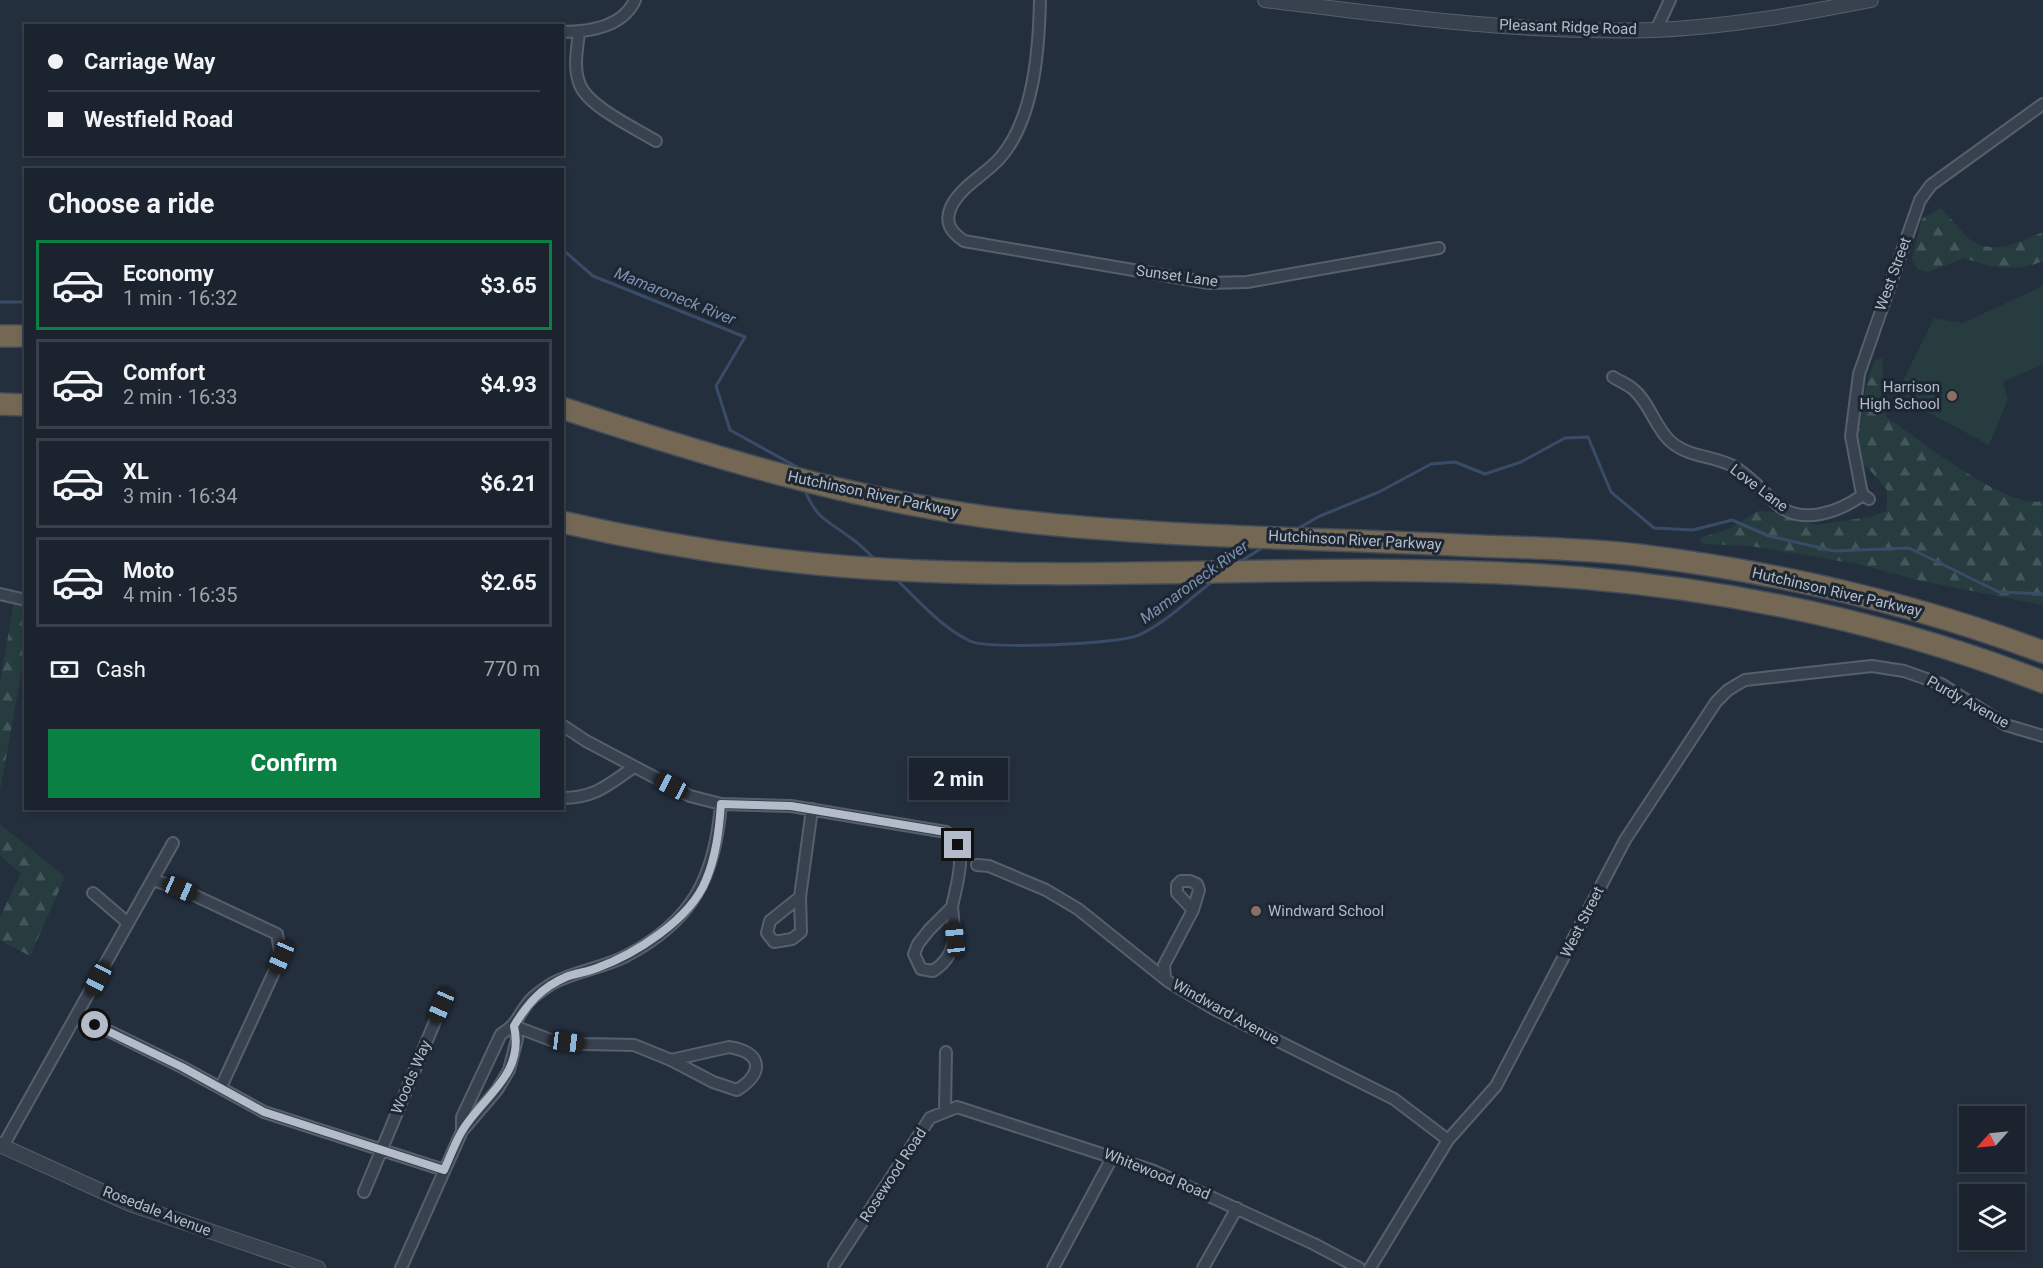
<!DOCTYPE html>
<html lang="en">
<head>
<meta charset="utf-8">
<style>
  body { margin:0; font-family:Roboto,sans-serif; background:#282f3a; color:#f1f3f6; height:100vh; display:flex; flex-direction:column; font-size:22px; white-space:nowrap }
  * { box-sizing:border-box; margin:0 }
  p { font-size:20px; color:#a0a4aa }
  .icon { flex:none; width:33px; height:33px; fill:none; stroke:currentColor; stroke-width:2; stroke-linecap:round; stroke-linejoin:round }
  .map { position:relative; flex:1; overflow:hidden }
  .panel { position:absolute; left:24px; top:168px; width:540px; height:642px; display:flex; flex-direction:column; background:#1b232e; border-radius:0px; box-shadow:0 3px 9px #0003,0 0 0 2px #39404a }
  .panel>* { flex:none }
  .banner { position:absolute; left:24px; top:24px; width:540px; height:132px; border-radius:0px; box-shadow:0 3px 9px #0003,0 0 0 2px #39404a; display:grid; align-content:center; height:132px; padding:0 24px; background:#1b232e }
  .needle { width:39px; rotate:243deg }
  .controls { position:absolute; left:1959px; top:1106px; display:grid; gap:12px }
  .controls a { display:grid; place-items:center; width:66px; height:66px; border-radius:0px; background:#1b232e; box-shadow:0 3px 9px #0003,0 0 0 2px #39404a; font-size:30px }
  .end { position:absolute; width:27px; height:27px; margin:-14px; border:8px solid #b4bcc9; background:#111; box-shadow:0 0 0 3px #111 }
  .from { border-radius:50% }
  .bubble { position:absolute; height:42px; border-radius:0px; background:#1b232e; box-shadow:0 3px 9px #0003,0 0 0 2px #39404a; font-size:20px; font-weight:700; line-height:42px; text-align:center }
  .car { position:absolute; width:18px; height:36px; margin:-18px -9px; border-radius:8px; box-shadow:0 0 4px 2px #0007; background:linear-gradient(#222 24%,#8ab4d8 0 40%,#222 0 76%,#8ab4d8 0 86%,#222 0) }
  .banner b { display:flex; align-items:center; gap:21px; height:57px; font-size:22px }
  .banner b+b { border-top:2px solid #39404a }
  .banner i { width:15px; height:15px; background:#f1f3f6 }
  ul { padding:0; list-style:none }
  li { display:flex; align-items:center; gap:18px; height:90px; margin:0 12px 9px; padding:0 12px; border:3px solid #39404a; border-radius:0px }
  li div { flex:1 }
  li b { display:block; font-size:22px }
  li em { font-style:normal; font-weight:700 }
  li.current { border-color:#0b8043 }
  li>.icon { width:54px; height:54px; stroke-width:1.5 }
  h2 { padding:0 24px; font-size:27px; line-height:72px }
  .pay { display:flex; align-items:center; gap:15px; height:66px; padding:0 24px; font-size:22px }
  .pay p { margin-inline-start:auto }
  .action { display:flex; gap:12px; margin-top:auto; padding:12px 24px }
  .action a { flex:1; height:69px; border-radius:0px; background:#0b8043; color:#fff; font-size:24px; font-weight:700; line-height:69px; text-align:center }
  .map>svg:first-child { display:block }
  .forest { fill:url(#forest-firs) }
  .pitch { fill:#263c3f }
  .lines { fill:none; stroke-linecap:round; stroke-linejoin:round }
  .stream { stroke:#394c67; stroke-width:3 }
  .minor-casing { stroke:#565f6c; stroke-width:14 }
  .tertiary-casing { stroke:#565f6c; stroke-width:16 }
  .motorway-casing { stroke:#434c59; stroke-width:24 }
  .minor { stroke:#38414e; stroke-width:10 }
  .tertiary { stroke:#38414e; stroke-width:14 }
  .motorway { stroke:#746855; stroke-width:21 }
  .route { stroke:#b4bcc9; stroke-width:8 }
  .education-dot { fill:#8d6e63; stroke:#1d2633; stroke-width:2 }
  .labels { text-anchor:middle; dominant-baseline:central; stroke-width:6; stroke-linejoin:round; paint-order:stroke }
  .street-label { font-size:15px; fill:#b4bcc9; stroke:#1d2633 }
  .poi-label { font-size:15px; fill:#b4bcc9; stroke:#1d2633; text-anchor:end }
  .water-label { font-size:16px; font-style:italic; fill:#7c92b1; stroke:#1d2633 }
</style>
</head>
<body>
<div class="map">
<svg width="2043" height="1268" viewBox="0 0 2043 1268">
  <defs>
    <pattern id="forest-firs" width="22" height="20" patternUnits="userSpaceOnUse" patternTransform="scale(1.5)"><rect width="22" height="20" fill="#263c3f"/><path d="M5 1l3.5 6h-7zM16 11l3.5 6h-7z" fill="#435659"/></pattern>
  </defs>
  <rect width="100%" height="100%" fill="#242f3e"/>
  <path class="forest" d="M1940 208C1950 217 1957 226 1965 235 1987 259 2020 242 2043 232V261C2015 273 1992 268 1964 258L1928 272 1918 270 1912 259 1922 219Z
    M1882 358 1886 417C1920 439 2004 509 2043 501V605L1917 580 1858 564 1750 546 1702 544 1700 538 1731 528 1758 511 1775 512 1816 525 1870 517 1887 511V490L1869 469 1855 459C1859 426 1862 390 1875 360Z
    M15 597 25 599V653L0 791V682Z
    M0 824 65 877 30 956 0 940V917L21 874 0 855Z"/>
  <path class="pitch" d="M2043 286V364L2003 382 2008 399 1989 445 1909 402 1901 385 1934 318 1963 323Z"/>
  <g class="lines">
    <path class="stream" d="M562 249 593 276 745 337 716 386 730 430 797 467 798 471
      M0 302H26
      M804 488C816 519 827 520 851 538 860 544 868 553 876 560
      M1295 530 1320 516 1379 492 1431 464 1455 462 1485 474 1521 462 1565 438 1588 437 1611 492 1654 528 1693 530 1732 520 1769 536 1834 551 1909 548 1999 592 2043 594
      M1238 563 1265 546
      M896 579C918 600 942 628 970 641 988 650 1120 644 1139 635 1167 622 1189 599 1213 581"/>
    <g class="minor-casing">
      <path id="minor" d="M1040 0C1039 50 1034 119 1000 158 985 175 961 186 951 207 944 223 951 232 964 241L1209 283 1247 282 1439 248
        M1656 30 1670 0
        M562 32C589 32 623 27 635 0
        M579 33C577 50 573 68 580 85 589 107 635 128 656 141
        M1613 377C1619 381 1627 384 1633 389 1649 402 1655 427 1670 441 1689 458 1712 455 1733 466 1751 476 1763 492 1778 505 1803 526 1840 511 1863 495
        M1869 499 1863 495 1861 489 1851 436 1859 374 1920 200 1931 185 2043 104
        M0 594 26 600
        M562 725 586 741 690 796 721 804 791 806 946 832C971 846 956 885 952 907
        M562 798C595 798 608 785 634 767
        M977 865 989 866 1046 890 1078 909 1169 982 1214 1009 1394 1099 1448 1140
        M153 880 181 889 277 934 281 957 221 1087
        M1181 881H1190L1197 884 1199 890 1193 910 1177 893V885Z
        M93 893 128 923
        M800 897 801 932 792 939 774 942 767 933 770 921Z
        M800 897 812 809
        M952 907C955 934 958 955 933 971L921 969 914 954 918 944 929 930Z
        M1165 977 1164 965 1193 910
        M78 1016 182 1067 264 1112 444 1170
        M514 1026 551 1040 584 1044 634 1045 671 1060
        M729 1047C762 1052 765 1073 737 1090L713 1082 671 1060Z
        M945 1110 946 1052
        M462 1131V1117L501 1034C518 1024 517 1016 528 1003 533 996 545 988 553 983 576 971 603 968 626 956 693 921 715 877 721 804
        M3 1146 173 843
        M364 1192 441 1007
        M834 1265 930 1118 957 1107 1154 1171 1314 1244 1359 1268
        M401 1268 462 1131 497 1090 509 1070 517 1039 514 1026
        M1053 1268 1113 1156
        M1203 1268 1237 1208
        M1370 1268 1448 1140 1496 1086 1625 840 1716 702 1728 690 1745 680 1872 666 1904 671 1941 684 2006 725 2043 736"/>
    </g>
    <g class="tertiary-casing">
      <path id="tertiary" d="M1265 0C1394 16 1525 34 1655 30 1727 27 1800 14 1871 0
        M0 1145 130 1204 318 1268"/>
    </g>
    <g class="motorway-casing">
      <path id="motorway" d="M0 336H26
        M0 404 26 405
        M562 408C712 457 861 503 1018 521 1171 538 1326 538 1480 546 1532 548 1586 549 1638 555 1776 572 1913 603 2043 652
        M562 522C667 546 775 563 882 569 1115 583 1350 559 1582 578 1739 591 1896 625 2043 682"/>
    </g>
    <use href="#minor" class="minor"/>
    <use href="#tertiary" class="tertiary"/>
    <use href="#motorway" class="motorway"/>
  </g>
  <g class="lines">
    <path class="route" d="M95 1025 182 1067 264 1112 444 1170C450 1157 455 1143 462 1131 483 1096 525 1075 514 1026 527 1004 542 987 566 977 576 973 587 972 597 968 635 954 690 920 706 880 716 856 719 831 721 804L791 806 946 832 958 845"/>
  </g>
  <g class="education-dot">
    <circle cx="1952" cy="396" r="6"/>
    <circle cx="1256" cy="911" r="6"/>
  </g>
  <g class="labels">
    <g class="street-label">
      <text transform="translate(1568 27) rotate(2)">Pleasant Ridge Road</text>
      <text transform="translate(1893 274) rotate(-70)">West Street</text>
      <text transform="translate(1177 276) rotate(8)">Sunset Lane</text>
      <text transform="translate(1759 488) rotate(37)">Love Lane</text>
      <text transform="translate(873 494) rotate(12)">Hutchinson River Parkway</text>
      <text transform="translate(1355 540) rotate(3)">Hutchinson River Parkway</text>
      <text transform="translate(1837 592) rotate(13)">Hutchinson River Parkway</text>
      <text transform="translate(1968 702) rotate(29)">Purdy Avenue</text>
      <text transform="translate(1582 922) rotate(-63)">West Street</text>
      <text transform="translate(1226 1012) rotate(29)">Windward Avenue</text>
      <text transform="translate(411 1077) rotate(-67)">Woods Way</text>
      <text transform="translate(1157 1174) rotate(22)">Whitewood Road</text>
      <text transform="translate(893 1175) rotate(-57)">Rosewood Road</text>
      <text transform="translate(157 1211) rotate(21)">Rosedale Avenue</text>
    </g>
    <g class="poi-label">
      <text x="1940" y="387">Harrison<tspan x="1940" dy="17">High School</tspan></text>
      <text x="1268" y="911" text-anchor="start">Windward School</text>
    </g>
    <g class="water-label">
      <text transform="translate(675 296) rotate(22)">Mamaroneck River</text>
      <text transform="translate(1194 582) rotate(-36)">Mamaroneck River</text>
    </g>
  </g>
</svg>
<div class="controls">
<a><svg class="needle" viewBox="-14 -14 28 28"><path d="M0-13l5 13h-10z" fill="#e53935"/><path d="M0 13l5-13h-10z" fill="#a0a4aa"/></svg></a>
<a><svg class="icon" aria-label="layers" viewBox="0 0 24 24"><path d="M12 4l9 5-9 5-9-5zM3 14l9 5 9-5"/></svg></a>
</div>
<i class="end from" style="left:95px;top:1025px"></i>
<i class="end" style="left:958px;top:845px"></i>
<div class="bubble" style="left:909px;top:758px;width:99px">2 min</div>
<i class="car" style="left:671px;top:786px;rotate:298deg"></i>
<i class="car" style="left:180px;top:889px;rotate:114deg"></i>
<i class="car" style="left:955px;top:939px;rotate:354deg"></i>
<i class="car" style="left:281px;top:957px;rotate:204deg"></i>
<i class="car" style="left:98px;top:979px;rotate:208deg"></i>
<i class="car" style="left:441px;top:1006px;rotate:204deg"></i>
<i class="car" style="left:567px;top:1042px;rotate:97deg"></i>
<div class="banner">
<b><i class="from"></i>Carriage Way</b>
<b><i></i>Westfield Road</b>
</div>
<section class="panel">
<h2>Choose a ride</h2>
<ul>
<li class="current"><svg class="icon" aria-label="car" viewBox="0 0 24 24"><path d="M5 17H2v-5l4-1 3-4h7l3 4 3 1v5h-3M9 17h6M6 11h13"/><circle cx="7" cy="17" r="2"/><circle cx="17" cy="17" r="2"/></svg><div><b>Economy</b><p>1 min · 16:32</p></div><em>$3.65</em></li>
<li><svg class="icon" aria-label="car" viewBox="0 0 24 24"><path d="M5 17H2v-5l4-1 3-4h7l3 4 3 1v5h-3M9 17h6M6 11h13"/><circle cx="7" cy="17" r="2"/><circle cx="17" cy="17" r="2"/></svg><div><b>Comfort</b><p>2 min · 16:33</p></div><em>$4.93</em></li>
<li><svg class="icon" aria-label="car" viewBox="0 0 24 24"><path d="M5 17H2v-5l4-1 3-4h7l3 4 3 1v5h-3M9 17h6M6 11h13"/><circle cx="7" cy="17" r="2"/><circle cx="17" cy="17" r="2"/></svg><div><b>XL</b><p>3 min · 16:34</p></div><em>$6.21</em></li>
<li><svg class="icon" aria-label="car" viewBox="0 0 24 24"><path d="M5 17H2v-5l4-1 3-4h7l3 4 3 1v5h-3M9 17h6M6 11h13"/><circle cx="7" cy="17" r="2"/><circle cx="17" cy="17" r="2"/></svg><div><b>Moto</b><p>4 min · 16:35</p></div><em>$2.65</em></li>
</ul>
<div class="pay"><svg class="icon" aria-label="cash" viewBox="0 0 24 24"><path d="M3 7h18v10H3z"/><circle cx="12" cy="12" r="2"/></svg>Cash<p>770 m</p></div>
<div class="action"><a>Confirm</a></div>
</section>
</div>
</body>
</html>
